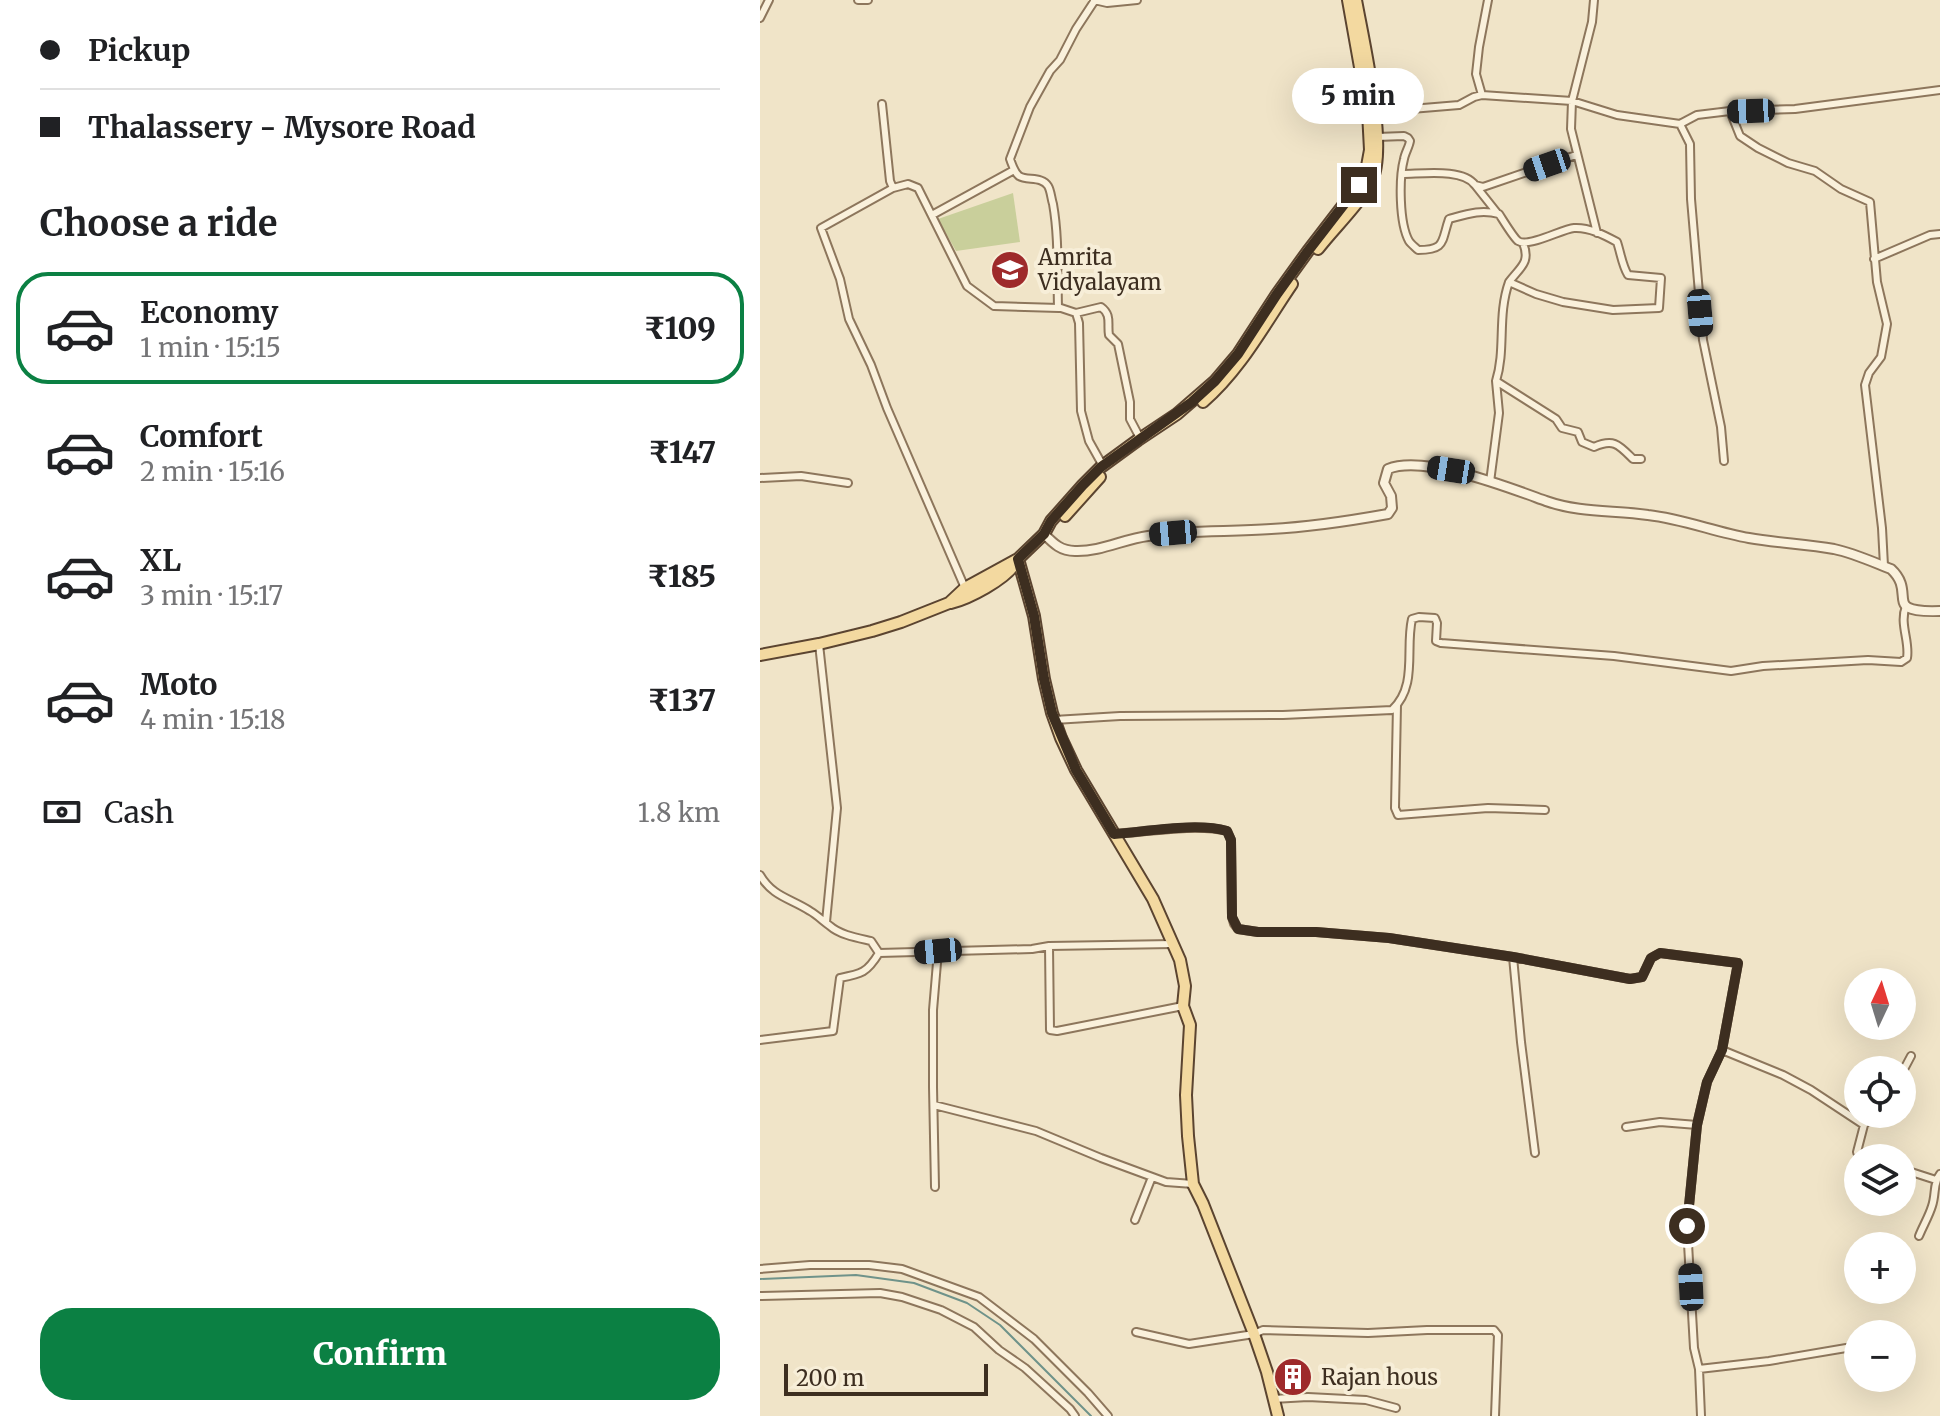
<!DOCTYPE html>
<html lang="en">
<head>
<meta charset="utf-8">
<style>
  body { margin:0; font-family:Merriweather,serif; background:#f6f6f6; color:#202124; height:100vh; display:flex; flex-direction:column; font-size:30px; white-space:nowrap }
  * { box-sizing:border-box; margin:0 }
  p { font-size:26px; color:#757577 }
  .icon { flex:none; width:44px; height:44px; fill:none; stroke:currentColor; stroke-width:2; stroke-linecap:round; stroke-linejoin:round }
  .map { position:relative; flex:1; overflow:hidden }
  .drawer { display:flex; flex-direction:column; background:#fff; width:760px }
  .drawer>* { flex:none }
  .hud { display:grid; align-content:center; height:176px; padding:0 40px; background:#fff }
  .needle { width:52px; rotate:4deg }
  .buttons { position:absolute; left:1084px; top:968px; display:grid; gap:16px }
  .buttons a { display:grid; place-items:center; width:72px; height:72px; border-radius:50%; background:#fff; box-shadow:0 8px 32px #0002; font-size:40px }
  .scale { position:absolute; left:24px; bottom:20px; width:204px; box-sizing:border-box; padding-left:8px; border:4px solid #3d2e20; border-top:0; font-size:22px; line-height:28px; white-space:nowrap; color:#3d2e20; -webkit-text-stroke:6px #f7eed8; paint-order:stroke }
  .end { position:absolute; width:36px; height:36px; margin:-18px; border:10px solid #3d2e20; background:#fff; box-shadow:0 0 0 4px #fff }
  .from { border-radius:50% }
  .bubble { position:absolute; height:56px; border-radius:28px; background:#fff; box-shadow:0 8px 32px #0002; font-size:26px; font-weight:800; line-height:56px; text-align:center }
  .car { position:absolute; width:24px; height:48px; margin:-24px -12px; border-radius:10px; box-shadow:0 0 6px 2px #0007; background:linear-gradient(#222 24%,#8ab4d8 0 40%,#222 0 76%,#8ab4d8 0 86%,#222 0) }
  .hud b { display:flex; align-items:center; gap:28px; height:76px; font-size:30px }
  .hud b+b { border-top:2px solid #e0e0e0 }
  .hud i { width:20px; height:20px; background:#202124 }
  ul { padding:0; list-style:none }
  li { display:flex; align-items:center; gap:24px; height:112px; margin:0 16px 12px; padding:0 24px; border:4px solid transparent; border-radius:32px }
  li div { flex:1 }
  li b { display:block; font-size:30px }
  li em { font-style:normal; font-weight:800 }
  li.current { border-color:#0b8043 }
  li>.icon { width:72px; height:72px; stroke-width:1.5 }
  h2 { padding:0 40px; font-size:36px; line-height:96px }
  .pay { display:flex; align-items:center; gap:20px; height:88px; padding:0 40px; font-size:30px }
  .pay p { margin-inline-start:auto }
  .cta { display:flex; gap:16px; margin-top:auto; padding:16px 40px }
  .cta a { flex:1; height:92px; border-radius:32px; background:#0b8043; color:#fff; font-size:32px; font-weight:800; line-height:92px; text-align:center }
  main { display:flex; flex:1; min-height:0 }
  .map>svg:first-child { display:block }
  .green { fill:#c9cf9b }
  .lines { fill:none; stroke-linecap:round; stroke-linejoin:round }
  .stream { stroke:#6f938a; stroke-width:2 }
  .minor-casing { stroke:#8d765c; stroke-width:10 }
  .tertiary-casing { stroke:#8d765c; stroke-width:12 }
  .primary-casing { stroke:#5b4430; stroke-width:14 }
  .minor { stroke:#faf1dc; stroke-width:6 }
  .tertiary { stroke:#faf1dc; stroke-width:8 }
  .primary { stroke:#f3d9a0; stroke-width:10 }
  .route { stroke:#3d2e20; stroke-width:10 }
  .labels { text-anchor:middle; dominant-baseline:central; stroke-width:8; stroke-linejoin:round; paint-order:stroke }
  .poi-label { font-size:22px; fill:#3d2e20; stroke:#f7eed8; text-anchor:start }
</style>
</head>
<body>
<main>
<section class="drawer">
<div class="hud">
<b><i class="from"></i>Pickup</b>
<b><i></i>Thalassery - Mysore Road</b>
</div>
<h2>Choose a ride</h2>
<ul>
<li class="current"><svg class="icon" aria-label="car" viewBox="0 0 24 24"><path d="M5 17H2v-5l4-1 3-4h7l3 4 3 1v5h-3M9 17h6M6 11h13"/><circle cx="7" cy="17" r="2"/><circle cx="17" cy="17" r="2"/></svg><div><b>Economy</b><p>1 min · 15:15</p></div><em>₹109</em></li>
<li><svg class="icon" aria-label="car" viewBox="0 0 24 24"><path d="M5 17H2v-5l4-1 3-4h7l3 4 3 1v5h-3M9 17h6M6 11h13"/><circle cx="7" cy="17" r="2"/><circle cx="17" cy="17" r="2"/></svg><div><b>Comfort</b><p>2 min · 15:16</p></div><em>₹147</em></li>
<li><svg class="icon" aria-label="car" viewBox="0 0 24 24"><path d="M5 17H2v-5l4-1 3-4h7l3 4 3 1v5h-3M9 17h6M6 11h13"/><circle cx="7" cy="17" r="2"/><circle cx="17" cy="17" r="2"/></svg><div><b>XL</b><p>3 min · 15:17</p></div><em>₹185</em></li>
<li><svg class="icon" aria-label="car" viewBox="0 0 24 24"><path d="M5 17H2v-5l4-1 3-4h7l3 4 3 1v5h-3M9 17h6M6 11h13"/><circle cx="7" cy="17" r="2"/><circle cx="17" cy="17" r="2"/></svg><div><b>Moto</b><p>4 min · 15:18</p></div><em>₹137</em></li>
</ul>
<div class="pay"><svg class="icon" aria-label="cash" viewBox="0 0 24 24"><path d="M3 7h18v10H3z"/><circle cx="12" cy="12" r="2"/></svg>Cash<p>1.8 km</p></div>
<div class="cta"><a>Confirm</a></div>
</section>
<div class="map">
<svg width="1180" height="1416" viewBox="0 0 1180 1416">
  <rect width="100%" height="100%" fill="#f0e4c8"/>
  <path class="green" d="M253 193 260 242 196 251 178 219Z"/>
  <g class="lines">
    <path class="stream" d="M0 1279 96 1275 154 1283 207 1303 240 1325 331 1416"/>
    <g class="minor-casing">
      <path id="minor" d="M98 0H108
        M334 0 347 3 377 0
        M335 0 316 29 300 60 290 71 270 107 250 159C252 164 254 172 259 176 267 181 282 176 288 186 291 191 291 198 293 204 299 238 297 272 298 307L316 313 319 323 321 411 329 441 343 466
        M834 0 832 22 812 101 811 129 837 233
        M0 18 9 0
        M722 95 716 74 719 47 728 0
        M122 104 130 181 133 188
        M970 111 1035 109 1180 90
        M615 112 699 105 714 97 722 95 812 101 857 115 920 124 930 144 931 199 943 340 961 427 964 461
        M920 124 937 115 970 111 980 136 998 148 1028 163 1055 171 1081 189 1110 202 1117 282 1127 324 1121 357 1109 373 1105 385 1122 528 1124 566
        M617 137 644 136 648 138 650 141C649 147 645 153 644 159 639 178 639 223 649 241 651 244 655 247 658 250 686 250 681 242 689 219 707 214 721 209 739 214 743 220 753 237 758 241 768 248 802 229 814 228 829 227 844 235 857 242 861 254 862 265 868 275L901 278 899 308 853 310 803 302 776 294 749 282C737 316 746 349 736 381L796 419 802 428 818 432 822 442 834 447C854 438 859 445 873 459H881
        M642 174C662 174 703 168 715 185L723 187 816 155
        M715 185 738 214
        M172 215 254 170
        M1114 259 1170 235 1180 234
        M749 282C760 267 771 263 763 243
        M316 313 341 307C352 315 347 324 349 335L358 344 370 402V419L380 438
        M0 478 41 476 88 483
        M730 482 739 413 736 381
        M205 588 127 408 111 365 89 319 80 279 61 228 133 188 148 184 158 188 207 286 234 306 299 308
        M59 644 77 808 66 922
        M637 705 635 808 638 815 728 808 785 810
        M294 720 360 716 523 715 632 710C658 686 645 649 652 619L659 617 675 618 677 623 676 641 681 643 854 656 971 671 1003 666 1108 660 1141 662 1147 658C1150 641 1139 624 1146 606
        M354 834C386 832 437 823 467 831L471 840 472 917 474 924 478 929 498 932H556L629 938 753 957 870 979 882 977 891 958 900 953 978 963 962 1050 947 1082 937 1125 927 1226 934 1348 939 1369 941 1416
        M0 875C13 897 30 898 50 911 57 915 63 921 70 926 80 935 98 938 111 941L119 953
        M289 946 290 1030 297 1031 423 1006
        M753 957 761 1042 775 1153
        M0 1040 73 1031 80 978C101 974 107 973 119 953L272 949 289 946 413 944
        M962 1050 1023 1075 1051 1090 1104 1125
        M1142 1073 1151 1056
        M174 1105 276 1131 341 1158 406 1182 433 1184
        M866 1127 900 1122 937 1125
        M1108 1158 1097 1152 1104 1125 1114 1114
        M1142 1169 1176 1180
        M175 1187 173 1087V1010L178 951
        M375 1220 392 1177
        M1159 1236C1163 1226 1169 1216 1172 1206 1176 1195 1173 1183 1180 1174
        M0 1269 50 1265H109L142 1269 219 1297 274 1339 328 1393 348 1416
        M0 1296 120 1293 142 1297 181 1310 214 1327 239 1350 265 1368 310 1409 315 1416
        M376 1332 429 1344 494 1334 503 1330 608 1333 667 1330H734L738 1335 735 1416
        M939 1369 1009 1361 1098 1346
        M513 1399 548 1397 606 1400 636 1408"/>
    </g>
    <g class="tertiary-casing">
      <path id="tertiary" d="M284 534C294 544 301 551 315 551 340 552 364 539 388 536 429 530 470 532 511 529 551 527 589 521 628 514L632 508 631 496 624 483 628 469C664 454 750 488 786 501 820 513 854 510 888 515 923 519 955 532 989 538 1017 543 1046 544 1074 549 1093 553 1113 562 1131 569 1158 594 1120 613 1180 611"/>
    </g>
    <g class="primary-casing">
      <path id="primary" d="M558 249C575 227 599 205 612 180 628 147 603 39 596 0
        M443 402C481 369 504 325 532 284
        M305 516 340 477
        M258 559 274 616 284 679 292 713 301 738 316 770 393 899 420 960 425 986 423 1006 430 1025 426 1095 428 1136 433 1184 443 1204 494 1334 507 1372 518 1416
        M191 603C210 598 244 580 255 564
        M0 655 59 644 112 631 141 622 189 603 205 588 258 559 284 534 291 521 323 485 341 467 378 440 417 414 455 381 478 354 517 294 548 251 605 177 610 150 608 112 588 0"/>
    </g>
    <use href="#minor" class="minor"/>
    <use href="#tertiary" class="tertiary"/>
    <use href="#primary" class="primary"/>
  </g>
  <g class="lines">
    <path class="route" d="M599 185 548 251 517 294 478 354 455 381 432 402 341 467 323 485 291 521 284 534 258 559 274 616 284 679 292 713 316 770 354 834C385 832 437 822 467 831L471 840 472 917 478 929 498 932H556L629 938 753 957 870 979 882 977 891 958 900 953 978 963 962 1050 947 1082 937 1125 927 1226"/>
  </g>
  <defs>
    <g id="school-disc" transform="scale(2)"><circle r="9.5" fill="#9e2a2b" stroke="#f7eed8"/><path d="M0-5L7-2L0 1L-7-2ZM-4 1L0 2.5L4 1V4Q0 6-4 4Z" fill="#fff"/></g>
    <g id="building-disc" transform="scale(2)"><circle r="9.5" fill="#9e2a2b" stroke="#f7eed8"/><path d="M-4-6H4V6H1V3H-1V6H-4ZM-2.5-4.3h1.7v1.8h-1.7ZM.8-4.3h1.7v1.8H.8ZM-2.5-1h1.7V.8h-1.7ZM.8-1h1.7V.8H.8Z" fill="#fff"/></g>
  </defs>
  <g fill-rule="evenodd">
    <use href="#school-disc" x="250" y="270"/>
    <use href="#building-disc" x="533" y="1377"/>
  </g>
  <g class="labels">
    <g class="poi-label">
      <text x="278" y="257">Amrita<tspan x="278" dy="25">Vidyalayam</tspan></text>
      <text x="561" y="1377">Rajan hous</text>
    </g>
  </g>
</svg>
<div class="buttons">
<a><svg class="needle" viewBox="-14 -14 28 28"><path d="M0-13l5 13h-10z" fill="#e53935"/><path d="M0 13l5-13h-10z" fill="#757577"/></svg></a>
<a><svg class="icon" aria-label="locate" viewBox="0 0 24 24"><circle cx="12" cy="12" r="6"/><path d="M12 2v4M12 18v4M2 12h4M18 12h4"/></svg></a>
<a><svg class="icon" aria-label="layers" viewBox="0 0 24 24"><path d="M12 4l9 5-9 5-9-5zM3 14l9 5 9-5"/></svg></a>
<a>+</a>
<a>−</a>
</div>
<div class="scale">200 m</div>
<i class="end from" style="left:927px;top:1226px"></i>
<i class="end" style="left:599px;top:185px"></i>
<div class="bubble" style="left:532px;top:68px;width:132px">5 min</div>
<i class="car" style="left:991px;top:111px;rotate:268deg"></i>
<i class="car" style="left:787px;top:165px;rotate:251deg"></i>
<i class="car" style="left:940px;top:313px;rotate:175deg"></i>
<i class="car" style="left:691px;top:470px;rotate:279deg"></i>
<i class="car" style="left:413px;top:533px;rotate:265deg"></i>
<i class="car" style="left:178px;top:951px;rotate:265deg"></i>
<i class="car" style="left:931px;top:1287px;rotate:357deg"></i>
</div>
</main>
</body>
</html>
